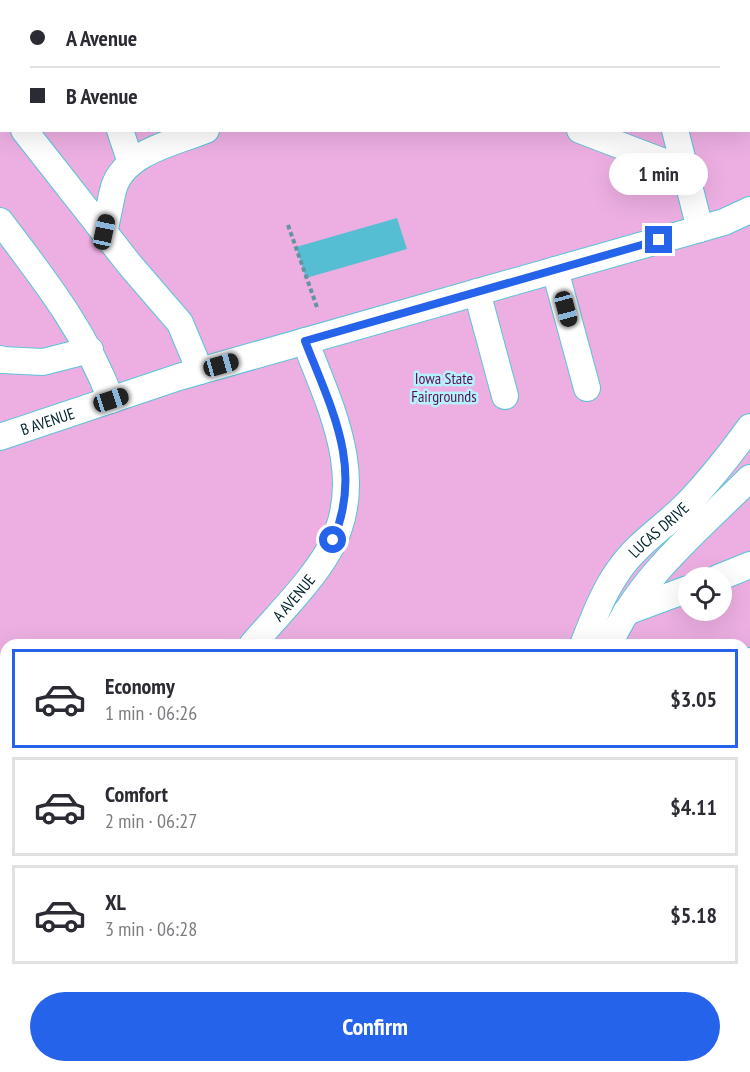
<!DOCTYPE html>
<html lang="en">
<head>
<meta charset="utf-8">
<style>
  body { margin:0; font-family:"PT Sans Narrow",sans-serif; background:#f7f7f7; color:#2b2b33; height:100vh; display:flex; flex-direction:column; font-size:22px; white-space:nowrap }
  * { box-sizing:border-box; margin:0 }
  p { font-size:20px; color:#7c7c81 }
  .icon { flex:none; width:33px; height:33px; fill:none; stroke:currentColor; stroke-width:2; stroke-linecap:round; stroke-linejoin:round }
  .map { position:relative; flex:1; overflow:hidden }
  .drawer { position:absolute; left:0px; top:639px; width:750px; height:434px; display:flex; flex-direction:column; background:#fff; border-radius:18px 18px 0 0; box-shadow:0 6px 24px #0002 }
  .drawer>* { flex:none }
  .banner { position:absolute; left:0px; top:0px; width:750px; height:132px; box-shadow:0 6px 24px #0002; display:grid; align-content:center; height:132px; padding:0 30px; background:#fff }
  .tools { position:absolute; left:678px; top:567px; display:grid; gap:12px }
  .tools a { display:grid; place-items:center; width:54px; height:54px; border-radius:50%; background:#fff; box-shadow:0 6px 24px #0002; font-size:30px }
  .end { position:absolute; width:27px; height:27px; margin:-14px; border:8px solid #2563eb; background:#fff; box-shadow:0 0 0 3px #fff }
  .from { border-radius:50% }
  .bubble { position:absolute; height:42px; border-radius:21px; background:#fff; box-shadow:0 6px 24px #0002; font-size:20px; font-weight:800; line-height:42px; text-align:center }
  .car { position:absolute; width:18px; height:36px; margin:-18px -9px; border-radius:8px; box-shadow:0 0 4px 2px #0007; background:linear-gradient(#222 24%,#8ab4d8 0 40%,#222 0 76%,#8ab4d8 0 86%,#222 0) }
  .banner b { display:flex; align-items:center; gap:21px; height:57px; font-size:22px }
  .banner b+b { border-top:2px solid #e1e1e2 }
  .banner i { width:15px; height:15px; background:#2b2b33 }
  ul { padding:10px 0 0; list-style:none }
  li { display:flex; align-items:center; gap:18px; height:99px; margin:0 12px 9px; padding:0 18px; border:3px solid #e1e1e2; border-radius:0px }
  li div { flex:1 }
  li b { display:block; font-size:22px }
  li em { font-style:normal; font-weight:800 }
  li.active { border-color:#2563eb }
  li>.icon { width:54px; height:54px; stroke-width:1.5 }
  .cta { display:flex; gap:12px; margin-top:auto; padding:12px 30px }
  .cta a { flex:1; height:69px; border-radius:36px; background:#2563eb; color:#fff; font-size:24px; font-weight:800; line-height:69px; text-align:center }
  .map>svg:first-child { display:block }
  .green { fill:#edafe2; fill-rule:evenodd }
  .building { fill:#56bed3 }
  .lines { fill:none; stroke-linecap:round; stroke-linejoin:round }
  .minor-casing { stroke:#59c4d9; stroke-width:28 }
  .path { stroke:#64949e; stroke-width:4; stroke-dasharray:4.5 3; stroke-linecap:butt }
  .minor { stroke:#fff; stroke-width:26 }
  .route { stroke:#2563eb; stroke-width:8 }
  .labels { text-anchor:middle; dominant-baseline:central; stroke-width:5; stroke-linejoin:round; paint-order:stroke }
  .park-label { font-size:16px; fill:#5a1152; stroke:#b6f1fe }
  .street-label { font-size:16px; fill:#01242b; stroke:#b6f1fe }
</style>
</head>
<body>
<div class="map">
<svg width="750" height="1072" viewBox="0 0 750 1072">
  <rect width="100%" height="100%" fill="#b6f1fe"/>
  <path class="green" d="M0 0H750V1072H0ZM2 2H748V130H2ZM688 578H722V610H688ZM6 645H744V1066H6Z"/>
  <path class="building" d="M397 218 407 249 306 278 296 247Z"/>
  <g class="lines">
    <g class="minor-casing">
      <g id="minor">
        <path d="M337 0 339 2"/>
        <path d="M630 0V2"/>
        <path d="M266 2 270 0"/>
        <path d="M0 100 2 101"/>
        <path d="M24 130 130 265 180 323 200 371"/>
        <path d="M120 130 131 163"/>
        <path d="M580 130 685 170"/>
        <path d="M675 130 700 229"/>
        <path d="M0 221C43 278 86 332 111 400"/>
        <path d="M104 232C108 217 110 201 114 187 125 152 176 142 206 130"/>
        <path d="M555 270 587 388"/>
        <path d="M477 292 505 396"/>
        <path d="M0 359 2 360 43 362 90 350"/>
        <path id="s1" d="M0 437 179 377 724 222 750 210"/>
        <path d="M718 578 750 565"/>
        <path d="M626 612 688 589"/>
        <path id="s2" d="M252 645C276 617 310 583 328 552 369 482 331 408 305 341"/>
        <path id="s3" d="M583 645C593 620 603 592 619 570 636 545 661 529 682 509 707 484 729 456 750 427"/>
        <path d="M609 645C638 578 699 529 750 478"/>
        <path d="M744 663 750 661"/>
        <path d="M744 769 750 766"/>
        <path d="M744 862 750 860"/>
        <path d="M0 903 6 899"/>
        <path d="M291 1066 295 1072"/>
        <path d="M615 1066 617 1072"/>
      </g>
    </g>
    <path class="path" d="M288 225 318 310"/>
    <use href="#minor" class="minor"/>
  </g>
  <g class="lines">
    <path class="route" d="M333 540C364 468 331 408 305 341L659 240"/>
  </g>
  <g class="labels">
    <g class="park-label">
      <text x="444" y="378">Iowa State<tspan x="444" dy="18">Fairgrounds</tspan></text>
    </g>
    <g class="street-label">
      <text stroke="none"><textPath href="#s1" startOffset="50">B AVENUE</textPath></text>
      <text stroke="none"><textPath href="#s3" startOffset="140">LUCAS DRIVE</textPath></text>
      <text stroke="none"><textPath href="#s2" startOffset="63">A AVENUE</textPath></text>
    </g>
  </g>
</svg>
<div class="tools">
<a><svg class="icon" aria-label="locate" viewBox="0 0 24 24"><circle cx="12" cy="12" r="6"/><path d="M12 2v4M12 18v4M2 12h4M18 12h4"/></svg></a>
</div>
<i class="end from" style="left:333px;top:540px"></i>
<i class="end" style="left:659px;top:240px"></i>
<div class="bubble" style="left:609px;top:153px;width:99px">1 min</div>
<i class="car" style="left:104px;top:232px;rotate:12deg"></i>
<i class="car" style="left:566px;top:309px;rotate:165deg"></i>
<i class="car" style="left:221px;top:365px;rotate:74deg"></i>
<i class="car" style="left:111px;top:400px;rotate:72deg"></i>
<div class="banner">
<b><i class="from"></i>A Avenue</b>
<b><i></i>B Avenue</b>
</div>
<section class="drawer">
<ul>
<li class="active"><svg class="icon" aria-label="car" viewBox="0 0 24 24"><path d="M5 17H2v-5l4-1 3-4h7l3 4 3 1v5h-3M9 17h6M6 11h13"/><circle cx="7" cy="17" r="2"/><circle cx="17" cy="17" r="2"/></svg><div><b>Economy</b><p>1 min · 06:26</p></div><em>$3.05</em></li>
<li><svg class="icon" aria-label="car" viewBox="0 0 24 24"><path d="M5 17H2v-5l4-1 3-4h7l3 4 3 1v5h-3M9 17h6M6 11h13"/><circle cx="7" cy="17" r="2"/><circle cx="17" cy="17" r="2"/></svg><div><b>Comfort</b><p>2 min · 06:27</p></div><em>$4.11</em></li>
<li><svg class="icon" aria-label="car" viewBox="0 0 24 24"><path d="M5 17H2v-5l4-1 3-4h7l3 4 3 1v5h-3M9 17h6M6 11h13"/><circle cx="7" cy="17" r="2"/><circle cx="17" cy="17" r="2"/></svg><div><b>XL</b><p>3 min · 06:28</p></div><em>$5.18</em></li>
</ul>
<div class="cta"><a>Confirm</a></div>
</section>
</div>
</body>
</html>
